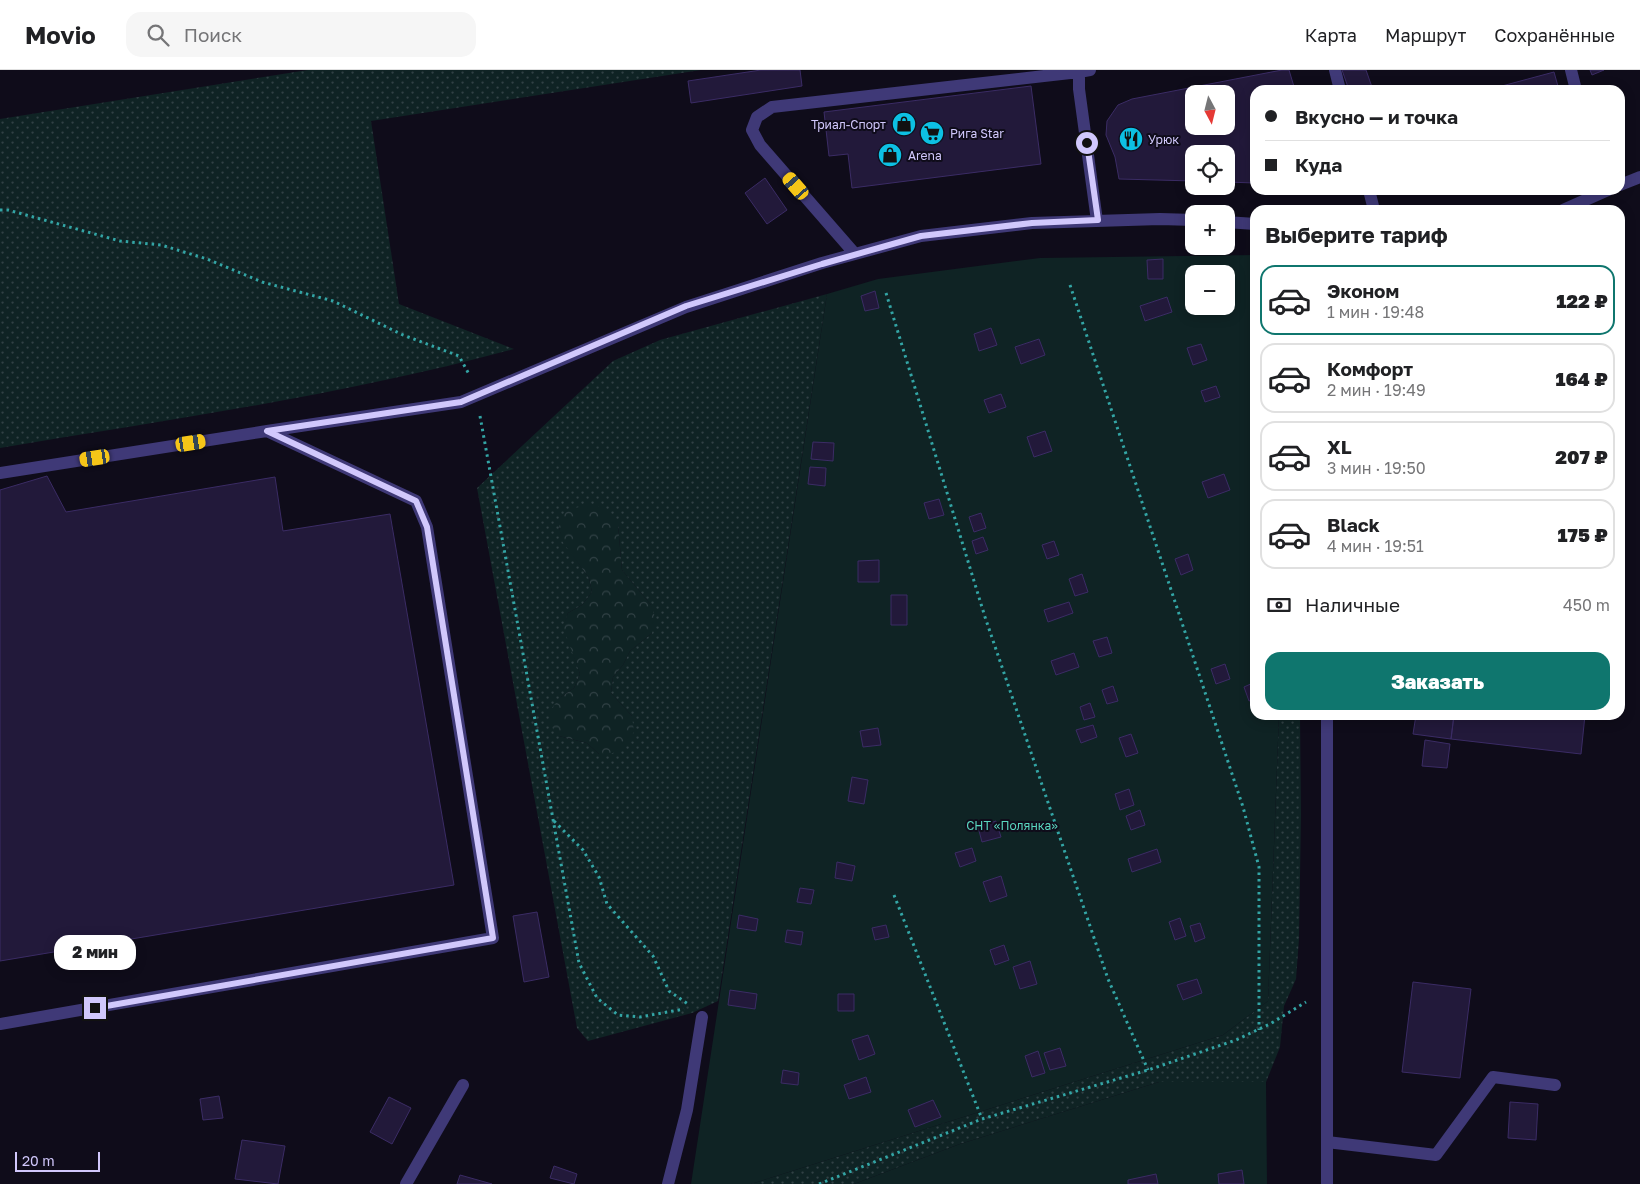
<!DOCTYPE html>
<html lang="ru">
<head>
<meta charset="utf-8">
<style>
  body { margin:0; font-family:"Golos Text",sans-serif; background:#f6f6f6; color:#202124; height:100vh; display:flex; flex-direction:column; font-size:19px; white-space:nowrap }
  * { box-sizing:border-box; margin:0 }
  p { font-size:16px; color:#757577 }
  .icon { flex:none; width:28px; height:28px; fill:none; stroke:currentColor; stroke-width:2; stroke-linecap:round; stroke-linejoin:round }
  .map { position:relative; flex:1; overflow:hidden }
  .drawer { position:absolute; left:1250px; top:135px; width:375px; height:515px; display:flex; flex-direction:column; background:#fff; border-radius:15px; box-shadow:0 2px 12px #0003 }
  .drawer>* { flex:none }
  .banner { position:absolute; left:1250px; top:15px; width:375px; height:110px; border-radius:15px; box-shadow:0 2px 12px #0003; display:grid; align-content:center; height:110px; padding:0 15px; background:#fff }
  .needle { width:32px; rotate:173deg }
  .fabs { position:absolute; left:1185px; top:15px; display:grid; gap:10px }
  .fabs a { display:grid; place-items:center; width:50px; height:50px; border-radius:10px; background:#fff; box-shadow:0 2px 12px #0003; font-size:25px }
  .scale { position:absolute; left:15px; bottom:12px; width:85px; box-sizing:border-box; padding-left:5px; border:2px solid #d1c8fc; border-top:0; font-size:14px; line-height:18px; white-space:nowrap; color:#d1c8fc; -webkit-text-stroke:4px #0f0c1a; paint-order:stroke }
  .end { position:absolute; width:22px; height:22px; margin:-11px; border:6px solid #d1c8fc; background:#111; box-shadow:0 0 0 2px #111 }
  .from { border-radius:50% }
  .bubble { position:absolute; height:35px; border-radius:15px; background:#fff; box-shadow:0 2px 12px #0003; font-size:16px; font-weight:800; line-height:35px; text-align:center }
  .car { position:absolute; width:15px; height:30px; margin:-15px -8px; border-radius:6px; box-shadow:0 0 4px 1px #0007; background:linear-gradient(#f5c518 24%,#345 0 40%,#f5c518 0 76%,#345 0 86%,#f5c518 0) }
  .banner b { display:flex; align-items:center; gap:18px; height:48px; font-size:19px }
  .banner b+b { border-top:1px solid #e0e0e0 }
  .banner i { width:12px; height:12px; background:#202124 }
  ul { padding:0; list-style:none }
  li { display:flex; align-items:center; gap:15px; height:70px; margin:0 10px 8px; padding:0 5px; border:2px solid #e0e0e0; border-radius:15px }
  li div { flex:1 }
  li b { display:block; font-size:19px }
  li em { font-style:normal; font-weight:800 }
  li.selected { border-color:#0f766e }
  li>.icon { width:45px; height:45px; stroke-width:1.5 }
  h2 { padding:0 15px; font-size:22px; line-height:60px }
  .pay { display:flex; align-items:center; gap:12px; height:55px; padding:0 15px; font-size:19px }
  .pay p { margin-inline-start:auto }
  .primary-button { display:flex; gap:10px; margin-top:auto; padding:10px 15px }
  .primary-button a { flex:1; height:58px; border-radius:15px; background:#0f766e; color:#fff; font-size:20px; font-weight:800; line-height:58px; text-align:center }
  header { display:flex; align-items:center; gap:30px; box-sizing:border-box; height:70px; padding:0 25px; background:#fff; border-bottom:1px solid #e0e0e0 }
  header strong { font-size:24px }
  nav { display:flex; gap:28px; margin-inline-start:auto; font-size:18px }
  .search { width:350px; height:45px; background:#f6f6f6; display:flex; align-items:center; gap:12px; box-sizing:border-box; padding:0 18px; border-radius:15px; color:#757577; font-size:19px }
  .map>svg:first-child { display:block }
  .grass { fill:url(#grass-dots); fill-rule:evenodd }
  .forest { fill:url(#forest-crowns) }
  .garden { fill:#0f2324; fill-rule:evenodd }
  .building { fill:#22193a; stroke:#3b2c65; fill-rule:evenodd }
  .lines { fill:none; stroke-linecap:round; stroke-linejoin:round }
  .path { stroke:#33a5a5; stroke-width:3; stroke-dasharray:2.5 4; stroke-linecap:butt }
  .lane { stroke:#3f3977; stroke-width:12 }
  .street { stroke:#3f3977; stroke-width:12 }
  .route { stroke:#d1c8fc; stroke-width:6 }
  .labels { text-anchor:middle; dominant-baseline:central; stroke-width:4; stroke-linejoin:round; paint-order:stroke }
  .poi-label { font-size:12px; fill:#d1c8fc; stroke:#0f0c1a; text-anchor:start }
  .park-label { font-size:12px; fill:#5ad6bf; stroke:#0f0c1a }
</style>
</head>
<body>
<header>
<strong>Movio</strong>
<div class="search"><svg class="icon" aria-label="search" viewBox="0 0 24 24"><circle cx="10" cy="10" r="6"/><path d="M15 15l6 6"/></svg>Поиск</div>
<nav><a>Карта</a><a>Маршрут</a><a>Сохранённые</a></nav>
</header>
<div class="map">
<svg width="1640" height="1114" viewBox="0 0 1640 1114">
  <defs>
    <pattern id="grass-dots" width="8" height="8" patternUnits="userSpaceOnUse" patternTransform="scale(1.25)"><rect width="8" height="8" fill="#0f2324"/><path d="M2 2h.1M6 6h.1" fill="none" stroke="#314145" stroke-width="1.8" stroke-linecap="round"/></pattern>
    <pattern id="forest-crowns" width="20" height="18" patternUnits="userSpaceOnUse" patternTransform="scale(1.25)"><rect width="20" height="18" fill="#0f2324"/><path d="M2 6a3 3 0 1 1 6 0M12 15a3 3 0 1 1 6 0" fill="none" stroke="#314145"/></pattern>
  </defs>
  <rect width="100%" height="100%" fill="#0f0c1a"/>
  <path class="grass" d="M308 0H701L371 51 399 234 514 279C346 325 172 349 0 378V49Z
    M827 224 718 931 692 943 588 971 577 958 477 418 613 291 660 270ZM618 455 622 500 651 535 652 563 630 581 623 595 613 607 611 623 632 646 599 684 587 673 559 666 561 627 574 618 580 604 564 556 568 543 582 535 592 522 589 508 563 471 559 457Z
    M1279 645H1300L1301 744 1299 869 1296 909 1284 936 1280 977 1266 1012H1159L960 1074 854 1114H751L1223 965 1268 931Z"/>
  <path class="forest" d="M596 435 610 443 618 455 622 500 651 535 656 550 652 563 630 581 623 595 613 607 611 623 632 646 634 662 626 674 613 683 599 684 587 673 559 666 550 655V640L561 627 574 618 580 604 563 557 568 543 582 535 592 522 589 508 562 471 559 457 565 441 579 437Z"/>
  <path class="garden" d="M1255 185V645H1279L1268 931 1223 965 751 1114H691L827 224 878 209 1040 188ZM1194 204H1226V236H1194Z
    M1159 1012H1266L1267 1114H854L960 1074Z"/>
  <path class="building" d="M761 0H800L802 16 691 33 688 11Z
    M1282 0H1289L1295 20H1255V113L1226 112V84H1194V111L1119 109 1115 87 1106 65 1107 51 1118 35 1132 29ZM1194 24H1226V56H1194Z
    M1342 0H1366L1373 20H1349Z
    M1590 0H1604L1592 5Z
    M1554 2 1559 20H1487Z
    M1031 16 1041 94 852 118 848 84 829 86 824 42Z
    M765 108 787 140 767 154 745 123Z
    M1163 189V209H1148L1147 190Z
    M1221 198 1223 204H1205Z
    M875 221 879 238 865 241 861 226Z
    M1167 227 1172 242 1145 251 1140 236Z
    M991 258 997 275 979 281 974 264Z
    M1039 269 1045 285 1021 294 1015 277Z
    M1201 274 1207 290 1193 295 1187 278Z
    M1216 316 1220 327 1205 332 1201 321Z
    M1001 324 1006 337 989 343 984 330Z
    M1045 361 1052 381 1034 387 1027 367Z
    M813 372 834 373 833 391 811 389Z
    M810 397 826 398 825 416 808 414Z
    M1224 404 1230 420 1208 428 1202 412Z
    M47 406 66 442 275 407 283 461 390 444 454 815 0 891V420Z
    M939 429 944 445 929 449 924 433Z
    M981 443 986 458 974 462 969 447Z
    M983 467 988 480 976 484 972 471Z
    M1054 471 1059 485 1047 489 1042 475Z
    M1188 484 1193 500 1181 505 1175 489Z
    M879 490V512H858V491Z
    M1082 504 1088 522 1075 526 1069 509Z
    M891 525H907V555H891Z
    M1069 532 1073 543 1048 552 1044 540Z
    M1107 567 1112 583 1099 587 1093 571Z
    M1074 583 1079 597 1056 605 1051 591Z
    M1225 594 1230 609 1216 614 1211 599Z
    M1255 612V629L1249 631 1244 617Z
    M1113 616 1118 631 1107 634 1102 620Z
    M1090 633 1095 647 1084 650 1080 637Z
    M1416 645H1454L1451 669 1413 664Z
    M1454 645H1585L1581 684 1451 669Z
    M1093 655 1097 667 1081 673 1076 660Z
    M878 658 881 675 863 677 860 661Z
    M1131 664 1138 683 1126 687 1119 668Z
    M1425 670 1450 674 1447 698 1422 696Z
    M852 707 868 710 864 734 848 731Z
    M1129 719 1134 735 1120 740 1115 724Z
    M1140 740 1145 755 1131 760 1126 746Z
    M996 751 1001 767 982 772 978 757Z
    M972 778 976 791 960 797 955 783Z
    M1157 779 1161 792 1132 802 1128 789Z
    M837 792 855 796 852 811 835 808Z
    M1001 806 1007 826 990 832 983 812Z
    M800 818 814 820 811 834 797 832Z
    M537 842 549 907 524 912 513 846Z
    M739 845 758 849 756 861 737 858Z
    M1180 848 1186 866 1175 870 1169 852Z
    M1200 853 1205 868 1195 872 1190 856Z
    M886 855 889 867 875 870 872 858Z
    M787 860 803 862 801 875 785 872Z
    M1004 875 1009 890 995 895 990 880Z
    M1030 891 1037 914 1020 919 1013 897Z
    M1197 909 1202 923 1183 930 1177 915Z
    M1413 912 1471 919 1460 1008 1402 1002Z
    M730 920 757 924 755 939 728 935Z
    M838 924H854V941H838Z
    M868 965 875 984 859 990 852 970Z
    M1060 978 1066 996 1050 1000 1044 983Z
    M1038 981 1045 1003 1032 1007 1025 986Z
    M783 1000 799 1003 798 1015 781 1013Z
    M866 1007 871 1022 849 1029 844 1015Z
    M219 1026 223 1048 203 1050 200 1029Z
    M389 1027 411 1038 392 1074 370 1062Z
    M933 1030 941 1047 915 1057 908 1040Z
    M1510 1032 1538 1034 1536 1070 1508 1068Z
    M242 1070 285 1076 278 1114 235 1109Z
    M554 1096 577 1104 574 1114 550 1108Z
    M1242 1100 1244 1114H1219L1218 1104Z
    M1156 1104 1158 1114H1128V1110Z
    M460 1105 492 1114H457Z"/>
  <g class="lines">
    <path class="path" d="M0 140H8L120 171 161 175 207 189 262 212 333 231 403 265 459 286 470 306
      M1070 215 1243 737 1259 797V960
      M886 223 985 547 1108 909 1148 1000
      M480 346 579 893 597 928 618 945 640 947 684 939
      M554 751 583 780 599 807 607 834 653 886 669 921 688 934
      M894 825 982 1049
      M819 1114 982 1049 1148 1000 1236 970 1270 954 1306 932"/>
    <path class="lane" d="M1090 0 1079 2V19L1097 151
      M1335 0 1340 20
      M1571 0 1576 20
      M1369 120 1374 140
      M1226 152 1255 154
      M855 184 760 75 752 60 757 47 772 37 1079 2
      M267 361 461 332 686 237 822 193 921 166 1032 153 1160 149 1194 150
      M0 403 267 361 416 431 427 457 493 868 0 954
      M1327 1072 1436 1085 1493 1007 1555 1015
      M406 1114 463 1015
      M668 1114 687 1040 702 947"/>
    <path class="street" d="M1620 115 1640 107
      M1563 140 1608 120
      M1327 645V1114"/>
  </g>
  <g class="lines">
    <path class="route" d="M95 938 493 868 427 457 416 431 267 361 461 332 686 236 822 194 921 166 1032 153 1098 150 1087 73"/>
  </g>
  <defs>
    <g id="shop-disc" transform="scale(1.25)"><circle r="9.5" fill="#0dc0e3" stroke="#0f0c1a"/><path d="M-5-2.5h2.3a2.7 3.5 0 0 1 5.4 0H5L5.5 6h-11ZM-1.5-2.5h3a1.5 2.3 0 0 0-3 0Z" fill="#111"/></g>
    <g id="supermarket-disc" transform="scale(1.25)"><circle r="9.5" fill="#0dc0e3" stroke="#0f0c1a"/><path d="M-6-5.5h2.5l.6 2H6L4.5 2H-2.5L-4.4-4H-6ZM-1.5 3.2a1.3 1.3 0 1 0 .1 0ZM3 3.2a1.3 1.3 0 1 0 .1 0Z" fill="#111"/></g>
    <g id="restaurant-disc" transform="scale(1.25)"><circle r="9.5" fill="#0dc0e3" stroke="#0f0c1a"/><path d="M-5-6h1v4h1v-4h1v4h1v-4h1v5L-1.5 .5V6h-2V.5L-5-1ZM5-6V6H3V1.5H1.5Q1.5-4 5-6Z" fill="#111"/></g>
  </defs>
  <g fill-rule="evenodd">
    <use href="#shop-disc" x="904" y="54"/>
    <use href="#supermarket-disc" x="932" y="63"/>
    <use href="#restaurant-disc" x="1131" y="69"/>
    <use href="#shop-disc" x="890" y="85"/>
  </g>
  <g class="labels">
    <g class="poi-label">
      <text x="886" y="54" text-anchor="end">Триал-Спорт</text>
      <text x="950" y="63">Рига Star</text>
      <text x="1148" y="69">Урюк</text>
      <text x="908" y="85">Arena</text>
    </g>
    <g class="park-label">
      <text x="1012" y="755">СНТ «Полянка»</text>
    </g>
  </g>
</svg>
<div class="fabs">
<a><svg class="needle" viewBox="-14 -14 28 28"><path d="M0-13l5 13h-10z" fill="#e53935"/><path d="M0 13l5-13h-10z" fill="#757577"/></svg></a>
<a><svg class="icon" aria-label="locate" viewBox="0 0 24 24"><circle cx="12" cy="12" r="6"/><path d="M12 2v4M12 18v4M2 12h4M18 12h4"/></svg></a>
<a>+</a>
<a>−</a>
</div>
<div class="scale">20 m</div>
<i class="end from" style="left:1087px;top:73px"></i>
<i class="end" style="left:95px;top:938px"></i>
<div class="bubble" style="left:54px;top:865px;width:82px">2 мин</div>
<i class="car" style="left:796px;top:116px;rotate:319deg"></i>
<i class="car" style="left:191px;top:373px;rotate:81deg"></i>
<i class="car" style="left:95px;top:388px;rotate:261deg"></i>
<div class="banner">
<b><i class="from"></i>Вкусно — и точка</b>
<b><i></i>Куда</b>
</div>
<section class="drawer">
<h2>Выберите тариф</h2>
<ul>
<li class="selected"><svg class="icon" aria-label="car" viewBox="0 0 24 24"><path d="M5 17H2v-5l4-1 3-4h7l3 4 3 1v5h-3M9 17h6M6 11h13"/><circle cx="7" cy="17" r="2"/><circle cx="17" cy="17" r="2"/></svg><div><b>Эконом</b><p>1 мин · 19:48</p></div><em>122 ₽</em></li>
<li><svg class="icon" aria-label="car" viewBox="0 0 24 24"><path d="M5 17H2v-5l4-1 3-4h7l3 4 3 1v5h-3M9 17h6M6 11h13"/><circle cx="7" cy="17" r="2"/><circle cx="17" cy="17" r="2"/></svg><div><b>Комфорт</b><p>2 мин · 19:49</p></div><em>164 ₽</em></li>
<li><svg class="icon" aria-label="car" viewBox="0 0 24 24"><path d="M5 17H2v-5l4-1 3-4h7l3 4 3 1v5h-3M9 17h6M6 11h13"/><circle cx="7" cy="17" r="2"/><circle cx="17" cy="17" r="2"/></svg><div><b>XL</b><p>3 мин · 19:50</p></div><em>207 ₽</em></li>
<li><svg class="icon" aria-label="car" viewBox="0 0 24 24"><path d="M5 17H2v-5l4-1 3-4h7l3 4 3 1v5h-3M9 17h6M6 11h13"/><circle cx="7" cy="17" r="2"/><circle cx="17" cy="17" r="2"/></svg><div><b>Black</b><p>4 мин · 19:51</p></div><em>175 ₽</em></li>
</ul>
<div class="pay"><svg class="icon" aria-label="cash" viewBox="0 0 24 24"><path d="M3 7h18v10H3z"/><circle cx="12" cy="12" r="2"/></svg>Наличные<p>450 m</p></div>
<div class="primary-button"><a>Заказать</a></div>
</section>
</div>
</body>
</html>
